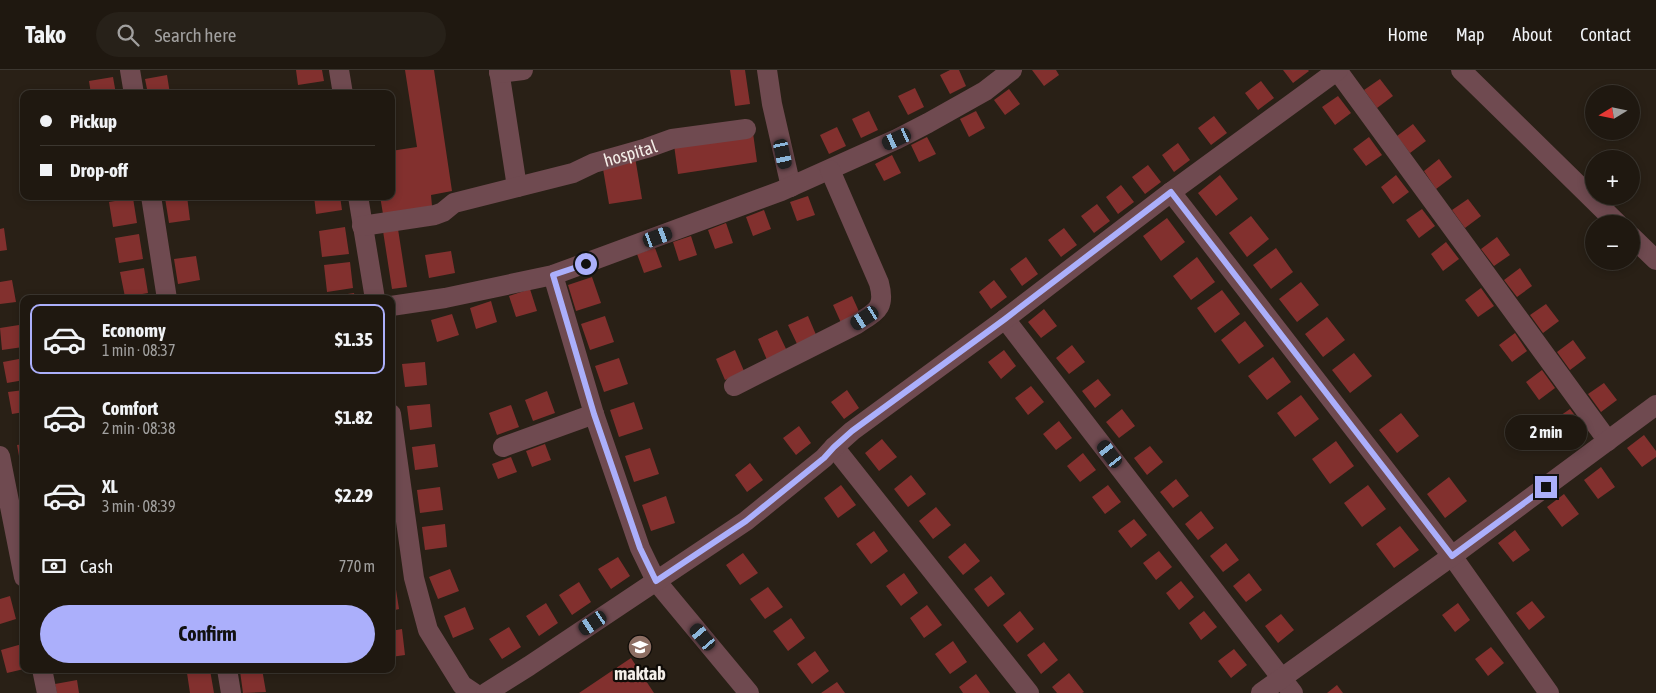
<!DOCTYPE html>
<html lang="en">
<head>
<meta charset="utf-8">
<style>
  body { margin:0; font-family:"Asap Condensed",sans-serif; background:#272119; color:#f1f3f6; height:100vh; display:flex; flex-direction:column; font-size:19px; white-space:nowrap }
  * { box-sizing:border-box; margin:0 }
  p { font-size:16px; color:#a1a09f }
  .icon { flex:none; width:28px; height:28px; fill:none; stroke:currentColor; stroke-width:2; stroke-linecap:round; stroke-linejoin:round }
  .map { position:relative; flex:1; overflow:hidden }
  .panel { position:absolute; left:20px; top:225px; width:375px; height:378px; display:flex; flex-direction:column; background:#1f1810; border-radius:10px; box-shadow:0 2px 8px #0003,0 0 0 1px #3c3730 }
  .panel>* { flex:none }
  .banner { position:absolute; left:20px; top:20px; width:375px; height:110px; border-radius:10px; box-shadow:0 2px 8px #0003,0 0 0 1px #3c3730; display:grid; align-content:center; height:110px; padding:0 20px; background:#1f1810 }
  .needle { width:32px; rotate:260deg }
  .buttons { position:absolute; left:1585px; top:15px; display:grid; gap:10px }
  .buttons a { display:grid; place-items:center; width:55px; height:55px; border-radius:50%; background:#1f1810; box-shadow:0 2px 8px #0003,0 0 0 1px #3c3730; font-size:25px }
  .end { position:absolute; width:22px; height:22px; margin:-11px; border:6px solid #abaffb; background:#111; box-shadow:0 0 0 2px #111 }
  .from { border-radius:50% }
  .bubble { position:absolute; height:35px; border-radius:18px; background:#1f1810; box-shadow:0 2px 8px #0003,0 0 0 1px #3c3730; font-size:16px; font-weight:700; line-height:35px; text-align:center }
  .car { position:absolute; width:15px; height:30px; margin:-15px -8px; border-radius:6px; box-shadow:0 0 4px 1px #0007; background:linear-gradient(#222 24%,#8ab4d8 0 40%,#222 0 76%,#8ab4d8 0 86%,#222 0) }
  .banner b { display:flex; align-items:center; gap:18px; height:48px; font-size:19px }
  .banner b+b { border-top:1px solid #3c3730 }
  .banner i { width:12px; height:12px; background:#f1f3f6 }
  ul { padding:9px 0 0; list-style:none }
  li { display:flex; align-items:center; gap:15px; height:70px; margin:0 10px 8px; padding:0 10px; border:2px solid transparent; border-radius:10px }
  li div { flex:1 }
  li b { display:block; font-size:19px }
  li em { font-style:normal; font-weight:700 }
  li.on { border-color:#abaffb }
  li>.icon { width:45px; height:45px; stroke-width:1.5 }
  .pay { display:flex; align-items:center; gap:12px; height:55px; padding:0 20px; font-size:19px }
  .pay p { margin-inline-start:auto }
  .button { display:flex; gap:10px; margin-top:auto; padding:10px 20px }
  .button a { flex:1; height:58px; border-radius:30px; background:#abaffb; color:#111; font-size:20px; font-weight:700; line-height:58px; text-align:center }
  header { display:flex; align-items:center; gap:30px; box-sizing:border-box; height:70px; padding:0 25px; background:#1f1810; border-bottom:1px solid #3c3730 }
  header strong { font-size:24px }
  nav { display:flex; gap:28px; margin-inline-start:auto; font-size:18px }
  .search { width:350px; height:45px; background:#272119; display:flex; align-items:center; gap:12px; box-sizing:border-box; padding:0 18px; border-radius:28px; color:#a1a09f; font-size:19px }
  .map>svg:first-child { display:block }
  .building { fill:#82302e }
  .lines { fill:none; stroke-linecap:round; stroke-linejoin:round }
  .minor { stroke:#6f4a50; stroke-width:20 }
  .route { stroke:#abaffb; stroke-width:6 }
  .labels { text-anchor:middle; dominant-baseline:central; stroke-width:4.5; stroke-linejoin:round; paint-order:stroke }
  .street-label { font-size:18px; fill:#f4eee8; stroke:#0f0b07 }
  .poi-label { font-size:18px; font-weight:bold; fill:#f4eee8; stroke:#0f0b07 }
</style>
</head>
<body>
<header>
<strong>Tako</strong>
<div class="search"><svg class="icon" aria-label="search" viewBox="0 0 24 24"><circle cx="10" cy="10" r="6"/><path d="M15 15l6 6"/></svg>Search here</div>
<nav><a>Home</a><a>Map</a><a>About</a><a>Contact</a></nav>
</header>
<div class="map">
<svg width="1656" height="623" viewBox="0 0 1656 623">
  <rect width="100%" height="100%" fill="#292016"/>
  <path class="building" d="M296 0H322L324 11 298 15Z
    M405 0H434L452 121 431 125 432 136 383 144 380 126H391V81L417 77Z
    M730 0H745L750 34 735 36Z
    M950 0H959L966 16 950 24 940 5Z
    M1032 0H1056L1059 5 1044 16Z
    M1283 0H1308L1309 1 1293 13Z
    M167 5 170 24H148L145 9Z
    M113 7 116 24H91L89 11Z
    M1380 9 1393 26 1377 38 1364 20Z
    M1261 11 1274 28 1258 40 1245 23Z
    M915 18 924 37 908 45 898 26Z
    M1009 19 1020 34 1005 45 994 30Z
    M1338 26 1351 43 1335 55 1322 37Z
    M869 41 878 60 861 68 852 49Z
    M976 41 985 58 969 67 960 49Z
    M1214 46 1227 63 1211 75 1198 58Z
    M1413 54 1426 71 1410 83 1397 66Z
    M837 57 846 76 829 84 820 65Z
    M753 63 757 92 678 104 674 75Z
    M927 67 936 84 919 92 911 75Z
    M1369 67 1382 85 1366 96 1353 79Z
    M1178 73 1190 90 1174 102 1162 85Z
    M892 85 901 103 884 111 875 94Z
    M635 87 642 129 609 134 602 93Z
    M1439 89 1452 107 1436 119 1424 101Z
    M1148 95 1161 112 1145 124 1132 107Z
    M1220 105 1238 129 1216 146 1198 123Z
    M1396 105 1409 122 1393 134 1381 117Z
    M1121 115 1134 132 1118 144 1106 127Z
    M178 126H187L190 150 169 153 165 128Z
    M314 126H340L342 140 316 144Z
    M808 126 815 145 797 151 790 132Z
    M133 128 137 153 113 157 109 132Z
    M1468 129 1481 146 1465 158 1452 140Z
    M1097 134 1110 151 1094 163 1081 146Z
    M1422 139 1435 156 1419 168 1406 150Z
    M764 140 771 159 753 166 746 147Z
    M1251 146 1269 169 1247 187 1229 163Z
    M1167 148 1185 172 1161 191 1143 166Z
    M726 153 733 173 715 179 708 160Z
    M345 157 349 184 322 187 319 161Z
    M4 158 7 180 0 181V159Z
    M1064 158 1077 175 1061 187 1048 170Z
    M398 159 407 217 392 219 383 161Z
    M139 164 143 189 119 193 115 168Z
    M691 166 697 185 679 191 673 172Z
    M1497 167 1510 185 1494 196 1481 179Z
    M1446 172 1459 189 1443 201 1431 184Z
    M655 178 662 197 644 203 637 184Z
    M1276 178 1293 202 1271 219 1253 195Z
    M451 181 455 203 429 208 425 185Z
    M196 186 200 210 178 214 174 189Z
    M1026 187 1038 204 1022 216 1010 199Z
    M1197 187 1215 212 1191 230 1173 206Z
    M350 192 353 218 327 222 324 195Z
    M144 198 148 223 125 227 120 202Z
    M1520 198 1532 216 1517 227 1504 210Z
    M592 207 601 233 576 241 568 215Z
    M12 210 16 232 0 234V212Z
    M994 210 1007 227 991 239 979 222Z
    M1301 212 1319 235 1297 252 1279 229Z
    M1481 218 1494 236 1478 247 1465 230Z
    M530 219 537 241 516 247 509 226Z
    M1222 220 1240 244 1215 263 1197 238Z
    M354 223 355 229H328V227Z
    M852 226 861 246 842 255 833 235Z
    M491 231 497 252 476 259 470 238Z
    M1546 234 1559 251 1543 263 1530 245Z
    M1044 239 1057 256 1041 268 1028 252Z
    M452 244 459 265 437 272 431 250Z
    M605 246 614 272 590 280 581 254Z
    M808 246 817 267 798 276 788 255Z
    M1327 247 1345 270 1323 287 1305 264Z
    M1245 251 1264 276 1239 294 1221 270Z
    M19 255 23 277 2 280 0 258Z
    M777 260 787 281 767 290 758 269Z
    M1515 263 1527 281 1512 292 1499 275Z
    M1573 270 1586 288 1570 300 1557 282Z
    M1072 275 1085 292 1069 304 1056 288Z
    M735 280 744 301 725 310 716 289Z
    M1004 280 1016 296 1001 309 988 292Z
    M1354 283 1372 306 1350 323 1332 300Z
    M1273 287 1291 312 1267 330 1248 306Z
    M24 288V310L7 313 3 292Z
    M619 288 628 314 604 322 595 296Z
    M425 292 427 315 405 317 402 294Z
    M1542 300 1555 318 1539 330 1526 312Z
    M1098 309 1111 325 1095 338 1082 321Z
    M1604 313 1617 330 1601 342 1588 324Z
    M1031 316 1044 332 1028 345 1015 328Z
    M24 320V342L12 344 8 322Z
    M847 320 859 338 844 349 831 332Z
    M547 321 555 343 533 351 525 330Z
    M1301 325 1319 349 1295 367 1277 343Z
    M634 332 643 359 619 367 610 340Z
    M430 334 432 357 410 360 407 336Z
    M511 335 519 357 497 365 489 343Z
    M1122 339 1135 356 1119 368 1106 352Z
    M1570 339 1583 356 1567 368 1554 350Z
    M1401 343 1419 366 1397 383 1379 360Z
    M1059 351 1072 368 1056 380 1043 364Z
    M799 356 811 373 796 385 783 368Z
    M1644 365 1656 381V387L1642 397 1627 378Z
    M882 369 897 387 879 401 865 383Z
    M1336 371 1354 396 1330 414 1312 389Z
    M24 374V397H21L17 375Z
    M435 374 438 397 415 400 412 377Z
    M545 374 551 390 532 397 526 381Z
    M1150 376 1163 392 1147 405 1134 388Z
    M650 378 659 404 634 412 625 386Z
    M1083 383 1096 400 1080 412 1067 396Z
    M511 387 517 402 498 409 492 394Z
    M750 393 763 410 747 422 735 405Z
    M1601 397 1615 417 1598 429 1584 410Z
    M911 405 926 424 908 437 894 419Z
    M1449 407 1467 431 1445 448 1427 424Z
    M1176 409 1189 426 1173 438 1160 422Z
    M841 415 856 435 838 448 824 428Z
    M1108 415 1121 432 1105 444 1092 427Z
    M1368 415 1386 439 1362 457 1344 433Z
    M440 417 443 440 420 443 417 420Z
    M1564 424 1579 444 1562 457 1547 437Z
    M666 426 675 453 651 461 642 435Z
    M936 437 951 455 933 469 919 451Z
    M1201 441 1214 458 1198 470 1185 454Z
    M1134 449 1147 465 1131 478 1118 461Z
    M445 454 447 477 425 480 422 457Z
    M1400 456 1419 480 1394 498 1376 474Z
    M1515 460 1530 480 1513 492 1498 473Z
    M874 461 888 481 871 494 856 474Z
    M965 473 980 491 963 505 948 487Z
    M1226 473 1239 490 1223 502 1210 486Z
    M1159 481 1172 497 1156 510 1143 493Z
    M743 483 758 503 740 515 726 495Z
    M618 487 630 506 611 519 598 499Z
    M450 499 459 521 438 529 429 507Z
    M904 503 918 523 901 536 886 516Z
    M1249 503 1262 520 1246 532 1233 516Z
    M991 506 1005 524 988 537 974 519Z
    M1181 511 1194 527 1179 540 1166 523Z
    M579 512 591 532 572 545 559 525Z
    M395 513 399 539 391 541V514Z
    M768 517 783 537 765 549 750 529Z
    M10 526 16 549 0 554V529Z
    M1532 531 1545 547 1529 560 1516 543Z
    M546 533 558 553 539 566 526 546Z
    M1458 533 1470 550 1455 562 1442 545Z
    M927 535 942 555 924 568 910 548Z
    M465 537 474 559 453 568 444 546Z
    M1020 541 1034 559 1017 573 1003 555Z
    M1204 541 1217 557 1201 570 1189 553Z
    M1281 544 1294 560 1278 573 1265 556Z
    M791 548 805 568 788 581 773 561Z
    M509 557 521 577 502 589 489 569Z
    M402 559 405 585 391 587V561Z
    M953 571 967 592 950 604 935 584Z
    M1044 572 1058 590 1041 604 1027 585Z
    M22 574 24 581V599L7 603 1 580Z
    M1491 577 1504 593 1488 606 1475 589Z
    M1234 579 1247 595 1231 608 1218 591Z
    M815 581 829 601 812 614 797 594Z
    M631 588 654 623H579Z
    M255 599H262L266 622 243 623 240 601Z
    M210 600 214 623H190L187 603Z
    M1069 603 1084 622 1082 623H1057L1052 617Z
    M976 604 990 623H963L959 617Z
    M77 610 79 623H57L55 614Z
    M837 612 845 623H821Z
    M1337 615 1343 623H1327Z"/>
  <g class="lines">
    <g class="minor">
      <path d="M130 0 134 24"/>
      <path d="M339 0 343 24"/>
      <path d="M499 0 517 117"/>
      <path d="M767 0 772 34 791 117"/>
      <path d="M1337 0 1608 371"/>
      <path d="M1461 0 1618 154"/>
      <path d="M499 3 523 0"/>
      <path d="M1171 122 1452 486 1549 623"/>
      <path d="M151 126 167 229"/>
      <path d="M358 126 375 229"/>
      <path id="s1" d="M362 156 435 145 443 142 454 133 573 103 594 93 647 78 672 69 746 59"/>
      <path d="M1631 166 1656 190"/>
      <path d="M553 205 594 344 640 478 656 511 749 623"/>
      <path d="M391 236 445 228 553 205 781 121 897 69 928 53 985 21 1012 0"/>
      <path d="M1005 249 1293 623"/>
      <path d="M734 316 857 254C876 241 886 239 879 213L830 100"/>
      <path d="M391 344 414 508 428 560 462 615 474 623"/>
      <path d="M503 377 594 344"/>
      <path d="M834 377 1029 623"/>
      <path d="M0 386 24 507"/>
      <path d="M42 599 47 623"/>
      <path d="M227 599 231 623"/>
      <path d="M486 623 529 596 746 451 824 388 834 377 852 361 1005 249 1171 122 1338 0"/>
      <path d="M1261 623 1452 486 1656 335"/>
    </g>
  </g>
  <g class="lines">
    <path class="route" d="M586 194 553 205 594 344 640 478 656 511 746 451 824 388 834 377 852 361 1005 249 1171 122 1452 486 1546 417"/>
  </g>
  <defs>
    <g id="school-disc" transform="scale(1.25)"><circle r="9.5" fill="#8d6e63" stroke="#0f0b07"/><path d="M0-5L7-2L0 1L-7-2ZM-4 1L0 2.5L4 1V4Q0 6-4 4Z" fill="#fff"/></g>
  </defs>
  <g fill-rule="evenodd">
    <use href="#school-disc" x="640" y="577"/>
  </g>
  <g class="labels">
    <g class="street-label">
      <text stroke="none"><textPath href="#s1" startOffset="280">hospital</textPath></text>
    </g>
    <g class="poi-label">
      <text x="640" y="603">maktab</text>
    </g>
  </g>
</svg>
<div class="buttons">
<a><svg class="needle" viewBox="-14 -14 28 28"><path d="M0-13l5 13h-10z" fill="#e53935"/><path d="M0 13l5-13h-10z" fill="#a1a09f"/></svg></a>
<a>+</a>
<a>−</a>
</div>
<i class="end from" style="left:586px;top:194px"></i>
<i class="end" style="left:1546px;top:417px"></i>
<div class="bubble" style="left:1505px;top:345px;width:82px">2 min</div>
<i class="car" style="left:897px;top:69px;rotate:245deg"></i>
<i class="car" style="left:783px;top:84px;rotate:168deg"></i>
<i class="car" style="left:658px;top:167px;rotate:70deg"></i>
<i class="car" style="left:865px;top:248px;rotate:237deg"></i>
<i class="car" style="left:1110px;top:384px;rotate:323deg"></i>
<i class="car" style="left:593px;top:553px;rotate:236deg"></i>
<i class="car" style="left:703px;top:567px;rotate:320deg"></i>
<div class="banner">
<b><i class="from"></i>Pickup</b>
<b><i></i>Drop-off</b>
</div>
<section class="panel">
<ul>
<li class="on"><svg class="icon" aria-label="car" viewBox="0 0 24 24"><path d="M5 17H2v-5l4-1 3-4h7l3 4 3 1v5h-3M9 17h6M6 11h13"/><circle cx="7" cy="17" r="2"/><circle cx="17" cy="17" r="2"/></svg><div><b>Economy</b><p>1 min · 08:37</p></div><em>$1.35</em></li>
<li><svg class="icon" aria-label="car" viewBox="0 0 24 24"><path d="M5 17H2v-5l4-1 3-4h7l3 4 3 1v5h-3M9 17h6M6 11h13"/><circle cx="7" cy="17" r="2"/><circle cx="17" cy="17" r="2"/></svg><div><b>Comfort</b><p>2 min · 08:38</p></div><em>$1.82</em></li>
<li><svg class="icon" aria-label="car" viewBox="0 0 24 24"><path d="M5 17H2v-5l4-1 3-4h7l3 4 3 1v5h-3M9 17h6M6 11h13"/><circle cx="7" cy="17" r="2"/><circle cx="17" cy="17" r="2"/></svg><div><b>XL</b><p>3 min · 08:39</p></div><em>$2.29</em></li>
</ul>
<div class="pay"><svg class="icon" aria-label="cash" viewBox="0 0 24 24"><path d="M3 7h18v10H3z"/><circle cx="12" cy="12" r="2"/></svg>Cash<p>770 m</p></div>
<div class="button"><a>Confirm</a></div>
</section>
</div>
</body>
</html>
